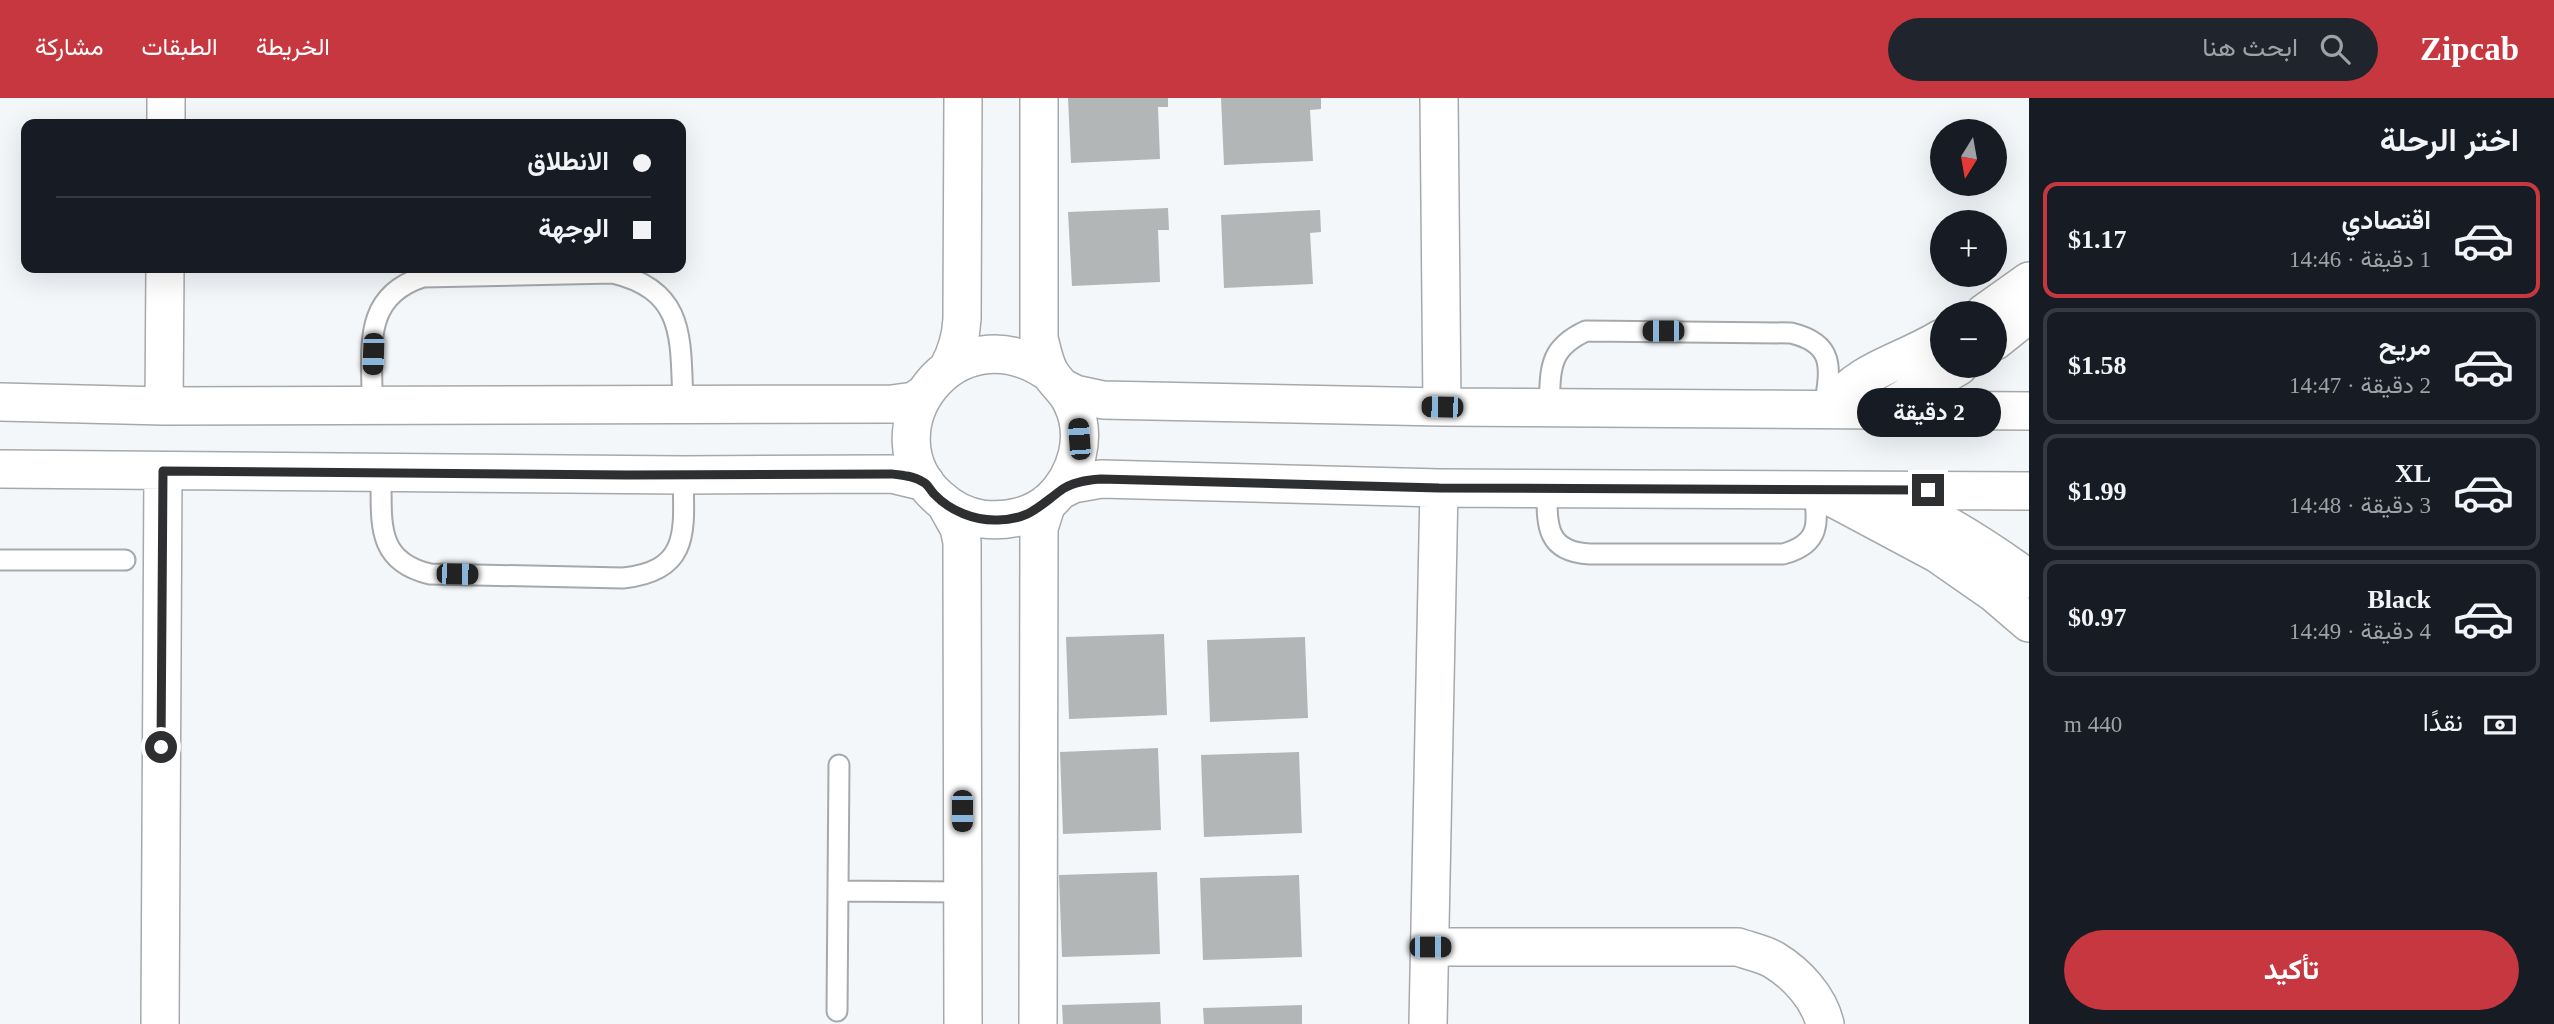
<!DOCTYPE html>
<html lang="ar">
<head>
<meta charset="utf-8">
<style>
  body { margin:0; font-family:"Times New Roman",Vazirmatn,serif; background:#20242c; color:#f1f3f6; direction:rtl; height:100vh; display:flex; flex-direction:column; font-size:26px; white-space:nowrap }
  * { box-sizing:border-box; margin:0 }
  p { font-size:23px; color:#9ea1a6 }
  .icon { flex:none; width:38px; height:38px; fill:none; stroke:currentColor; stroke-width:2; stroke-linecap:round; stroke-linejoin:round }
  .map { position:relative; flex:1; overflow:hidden; direction:ltr }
  .side { display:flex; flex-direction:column; background:#171b24; width:525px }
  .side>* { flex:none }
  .hud { position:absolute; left:21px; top:21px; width:665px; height:154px; border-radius:14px; box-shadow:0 7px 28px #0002; direction:rtl; display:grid; align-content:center; height:154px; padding:0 35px; background:#171b24 }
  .needle { width:46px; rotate:191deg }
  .controls { position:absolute; left:1930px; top:21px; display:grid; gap:14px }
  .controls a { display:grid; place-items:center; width:77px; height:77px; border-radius:50%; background:#171b24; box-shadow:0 7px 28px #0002; font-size:35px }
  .end { position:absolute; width:32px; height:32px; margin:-16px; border:9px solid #2e2f30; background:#fff; box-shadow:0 0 0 4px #fff }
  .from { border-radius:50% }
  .bubble { position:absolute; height:49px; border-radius:24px; background:#171b24; box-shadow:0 7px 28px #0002; font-size:23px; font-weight:700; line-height:49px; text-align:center; direction:rtl }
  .car { position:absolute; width:21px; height:42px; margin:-21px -10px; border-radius:9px; box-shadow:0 0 5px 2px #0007; background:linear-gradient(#222 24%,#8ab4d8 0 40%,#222 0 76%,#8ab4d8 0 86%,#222 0) }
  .hud b { display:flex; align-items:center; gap:24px; height:66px; font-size:26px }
  .hud b+b { border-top:2px solid #363941 }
  .hud i { width:18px; height:18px; background:#f1f3f6 }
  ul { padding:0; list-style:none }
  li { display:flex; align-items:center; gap:21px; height:116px; margin:0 14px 10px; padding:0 21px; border:4px solid #363941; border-radius:14px }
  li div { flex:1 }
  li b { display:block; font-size:26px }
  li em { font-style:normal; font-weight:700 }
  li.selected { border-color:#c73740 }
  li>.icon { width:63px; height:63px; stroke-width:1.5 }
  h2 { padding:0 35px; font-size:32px; line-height:84px }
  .pay { display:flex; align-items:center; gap:18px; height:77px; padding:0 35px; font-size:26px }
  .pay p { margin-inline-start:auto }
  .cta { display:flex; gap:14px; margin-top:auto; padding:14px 35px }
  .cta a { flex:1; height:80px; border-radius:42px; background:#c73740; color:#fff; font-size:28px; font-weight:700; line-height:80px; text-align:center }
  header { display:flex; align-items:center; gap:42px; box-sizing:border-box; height:98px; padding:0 35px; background:#c73740; color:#fff }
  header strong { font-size:33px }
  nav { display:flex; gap:38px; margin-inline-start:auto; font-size:24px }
  .search { width:490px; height:63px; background:#20242c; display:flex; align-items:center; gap:18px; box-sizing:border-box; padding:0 24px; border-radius:38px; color:#9ea1a6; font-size:26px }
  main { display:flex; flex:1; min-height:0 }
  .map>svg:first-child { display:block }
  .building { fill:#b2b6b7 }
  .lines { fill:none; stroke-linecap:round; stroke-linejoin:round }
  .lane-casing { stroke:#a6a9ab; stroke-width:23 }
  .street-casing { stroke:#a6a9ab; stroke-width:40 }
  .lane { stroke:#fff; stroke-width:19 }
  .street { stroke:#fff; stroke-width:37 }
  .route { stroke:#2e2f30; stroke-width:9 }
</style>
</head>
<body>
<header>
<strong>Zipcab</strong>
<div class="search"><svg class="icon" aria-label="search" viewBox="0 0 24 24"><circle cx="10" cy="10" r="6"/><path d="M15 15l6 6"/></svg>ابحث هنا</div>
<nav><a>الخريطة</a><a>الطبقات</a><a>مشاركة</a></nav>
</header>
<main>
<section class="side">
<h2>اختر الرحلة</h2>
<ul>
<li class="selected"><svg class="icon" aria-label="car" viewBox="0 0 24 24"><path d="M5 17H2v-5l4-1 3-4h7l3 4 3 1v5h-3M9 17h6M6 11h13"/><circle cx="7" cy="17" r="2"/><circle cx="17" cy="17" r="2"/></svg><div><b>اقتصادي</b><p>1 دقيقة · 14:46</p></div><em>$1.17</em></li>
<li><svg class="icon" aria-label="car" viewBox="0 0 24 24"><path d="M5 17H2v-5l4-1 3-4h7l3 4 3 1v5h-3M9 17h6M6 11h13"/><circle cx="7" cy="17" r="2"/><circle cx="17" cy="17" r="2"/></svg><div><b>مريح</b><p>2 دقيقة · 14:47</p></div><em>$1.58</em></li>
<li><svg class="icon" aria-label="car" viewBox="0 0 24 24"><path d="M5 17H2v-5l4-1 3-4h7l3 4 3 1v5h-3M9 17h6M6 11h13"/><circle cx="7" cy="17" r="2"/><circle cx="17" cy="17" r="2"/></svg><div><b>XL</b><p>3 دقيقة · 14:48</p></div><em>$1.99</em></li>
<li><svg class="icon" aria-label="car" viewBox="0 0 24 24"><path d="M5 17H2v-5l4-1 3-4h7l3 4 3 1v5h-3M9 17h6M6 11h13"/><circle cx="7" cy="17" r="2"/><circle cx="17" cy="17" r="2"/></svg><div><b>Black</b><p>4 دقيقة · 14:49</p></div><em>$0.97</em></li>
</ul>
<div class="pay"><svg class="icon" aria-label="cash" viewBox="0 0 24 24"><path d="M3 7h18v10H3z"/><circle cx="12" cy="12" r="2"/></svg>نقدًا<p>440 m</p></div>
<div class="cta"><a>تأكيد</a></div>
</section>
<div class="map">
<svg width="2029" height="926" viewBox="0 0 2029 926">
  <rect width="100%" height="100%" fill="#f3f7f9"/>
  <path class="building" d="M1068 0H1168V9H1158L1160 61 1071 65Z
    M1221 0H1321V11L1310 12 1313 63 1224 67Z
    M1168 110 1169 132H1158L1160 184 1072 188 1068 114Z
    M1320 112 1321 134 1310 135 1313 186 1224 190 1221 117Z
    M1164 536 1167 617 1069 621 1066 539Z
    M1305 539 1308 620 1210 624 1207 542Z
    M1158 650 1161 732 1063 736 1060 654Z
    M1299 654 1302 735 1204 739 1201 657Z
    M1157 774 1160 856 1062 859 1059 777Z
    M1299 777 1302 859 1203 862 1200 780Z
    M1160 904 1161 926H1063L1062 907Z
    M1302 907V926H1204L1203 910Z"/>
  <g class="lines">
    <g class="lane-casing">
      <path id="lane" d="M372 307C373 253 360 199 423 179L613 175C687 193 680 242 683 305
        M1549 310C1551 272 1547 251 1586 233L1791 235C1837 246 1830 272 1824 311
        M381 375C382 422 374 463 430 476L623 480C691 473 684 432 683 377
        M1547 390C1547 426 1545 454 1590 456H1783C1821 446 1819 424 1813 390
        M0 462H125
        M838 793 962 794
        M837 913 839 667"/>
    </g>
    <g class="street-casing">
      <path id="street" d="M1039 0V240C1042 252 1044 264 1050 275 1057 286 1067 293 1072 305 1088 338 1077 377 1051 402 1032 419 1006 424 982 421 966 419 951 411 939 400 864 335 954 207 1051 276
        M1439 0 1442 309
        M166 26V0
        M1984 215 2029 183
        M1995 243 2029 216
        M948 270C957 254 961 240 962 221L963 0
        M1063 290 1075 296 1103 302 1442 309 2029 313
        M0 304 164 308 892 306 914 303 923 297
        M164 308 165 170
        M1828 311C1865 268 1897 267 1942 240
        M1885 312 1959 268
        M0 371 683 377 892 376 925 384
        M1061 392 1073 386 1101 381 1439 390 2029 393
        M1820 393 1938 456 1994 495 2029 525
        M1888 397C1939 420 1984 448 2029 481
        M945 405 959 430 962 444 963 926
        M1430 849H1738C1749 853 1764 856 1774 862 1797 876 1819 900 1825 926
        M160 926 163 373
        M1038 926 1039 430 1047 405
        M1428 926 1439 390"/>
    </g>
    <use href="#lane" class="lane"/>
    <use href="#street" class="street"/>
  </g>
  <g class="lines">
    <path class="route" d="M161 649 163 373 628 377 892 376C902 377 914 378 923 384 928 386 930 392 934 396 950 413 975 423 998 422 1029 421 1037 410 1060 393 1071 384 1087 382 1101 381L1439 390 1928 392"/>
  </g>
</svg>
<div class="controls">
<a><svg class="needle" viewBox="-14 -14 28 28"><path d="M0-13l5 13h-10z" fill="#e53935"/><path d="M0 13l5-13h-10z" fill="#9ea1a6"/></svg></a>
<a>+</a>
<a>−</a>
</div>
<i class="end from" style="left:161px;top:649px"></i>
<i class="end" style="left:1928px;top:392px"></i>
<div class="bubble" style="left:1857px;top:290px;width:144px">2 دقيقة</div>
<i class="car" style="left:1663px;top:233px;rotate:270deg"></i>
<i class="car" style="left:373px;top:256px;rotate:182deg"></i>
<i class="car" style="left:1442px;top:309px;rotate:271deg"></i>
<i class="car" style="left:1079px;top:341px;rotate:356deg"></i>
<i class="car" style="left:457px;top:476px;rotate:91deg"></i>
<i class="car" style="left:962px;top:713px;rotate:180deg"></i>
<i class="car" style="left:1430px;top:849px;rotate:90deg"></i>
<div class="hud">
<b><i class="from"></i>الانطلاق</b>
<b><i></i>الوجهة</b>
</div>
</div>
</main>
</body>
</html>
